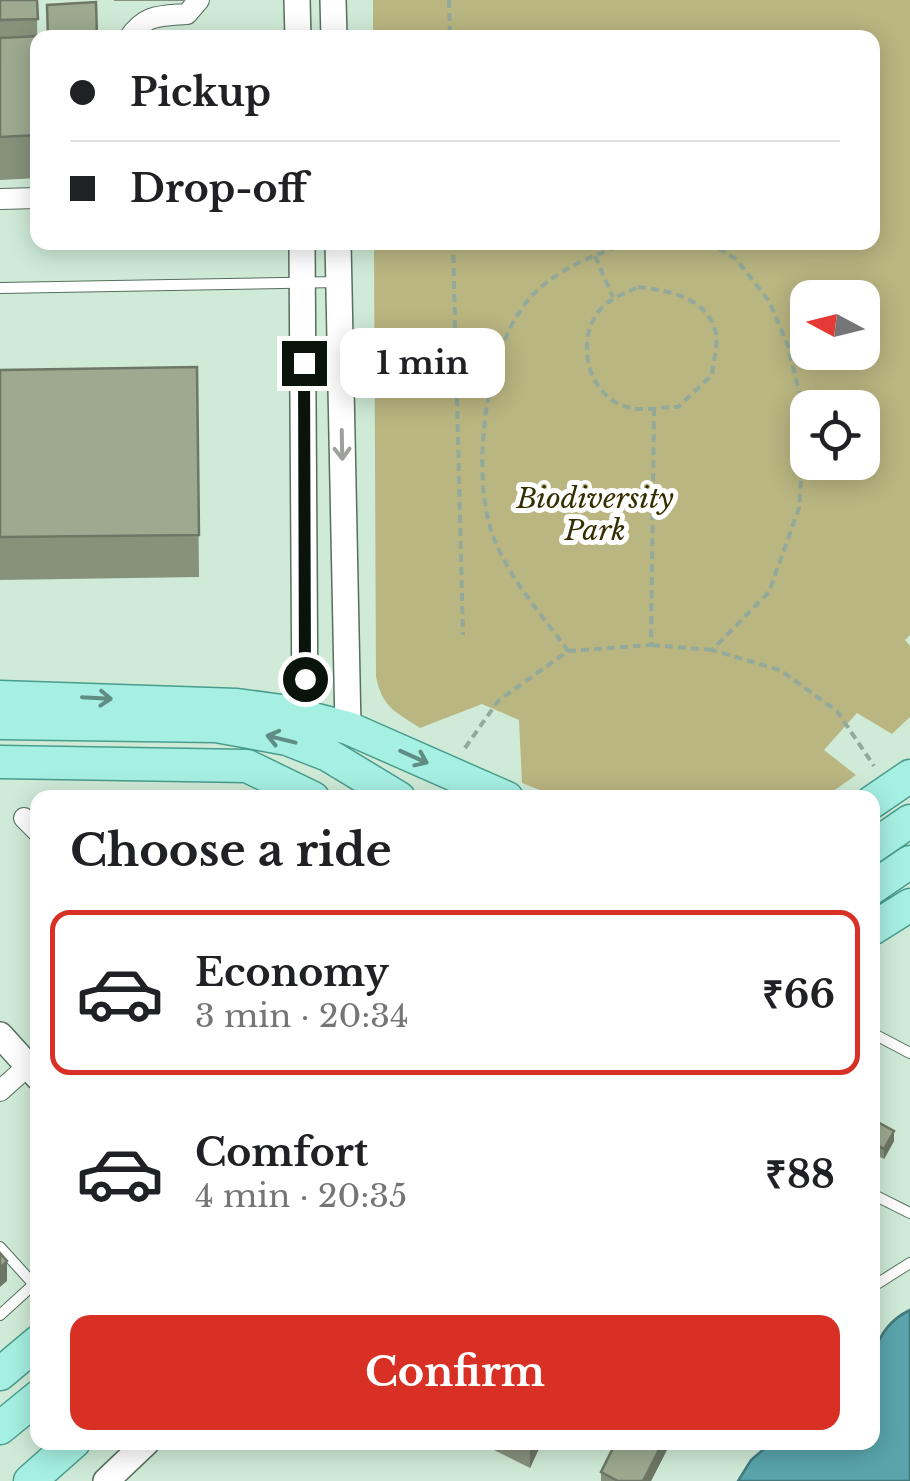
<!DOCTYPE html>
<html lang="en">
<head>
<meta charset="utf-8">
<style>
  body { margin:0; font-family:"Libre Baskerville",serif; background:#f2f2f2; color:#202124; height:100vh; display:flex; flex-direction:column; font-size:38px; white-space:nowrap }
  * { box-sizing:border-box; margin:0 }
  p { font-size:32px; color:#757577 }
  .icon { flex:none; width:55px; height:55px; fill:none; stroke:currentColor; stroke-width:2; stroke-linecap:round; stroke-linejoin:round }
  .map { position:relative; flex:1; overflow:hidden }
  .details { position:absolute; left:30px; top:790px; width:850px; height:660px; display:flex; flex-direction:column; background:#fff; border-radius:20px; box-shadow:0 5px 25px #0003 }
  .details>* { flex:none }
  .guide { position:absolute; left:30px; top:30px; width:850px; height:220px; border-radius:20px; box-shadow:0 5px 25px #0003; display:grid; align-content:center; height:220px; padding:0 40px; background:#fff }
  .needle { width:65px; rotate:277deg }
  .buttons { position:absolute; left:790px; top:280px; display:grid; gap:20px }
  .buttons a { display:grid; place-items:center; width:90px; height:90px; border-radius:20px; background:#fff; box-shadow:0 5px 25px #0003; font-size:50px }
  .end { position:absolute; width:45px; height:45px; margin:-22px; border:12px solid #0a140d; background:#fff; box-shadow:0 0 0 5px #fff }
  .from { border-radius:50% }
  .bubble { position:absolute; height:70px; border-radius:20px; background:#fff; box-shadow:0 5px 25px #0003; font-size:32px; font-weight:800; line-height:70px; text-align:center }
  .guide b { display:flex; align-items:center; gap:35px; height:95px; font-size:38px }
  .guide b+b { border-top:2px solid #e0e0e0 }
  .guide i { width:25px; height:25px; background:#202124 }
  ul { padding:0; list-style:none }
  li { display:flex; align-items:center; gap:30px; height:165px; margin:0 20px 15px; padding:0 20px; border:5px solid transparent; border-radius:20px }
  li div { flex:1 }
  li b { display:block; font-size:38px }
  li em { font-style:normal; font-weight:800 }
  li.current { border-color:#d93025 }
  li>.icon { width:90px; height:90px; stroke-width:1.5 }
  h2 { padding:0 40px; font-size:45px; line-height:120px }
  .action { display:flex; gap:20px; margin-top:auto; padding:20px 40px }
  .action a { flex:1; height:115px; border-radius:20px; background:#d93025; color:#fff; font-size:40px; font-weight:800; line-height:115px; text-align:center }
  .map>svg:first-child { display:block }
  .green { fill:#bab682; fill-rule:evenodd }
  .water { fill:#5aa5ad; stroke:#427a7d; stroke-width:2.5 }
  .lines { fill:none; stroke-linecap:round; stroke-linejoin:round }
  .service-casing { stroke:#566f5e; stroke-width:12 }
  .minor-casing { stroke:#566f5e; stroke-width:22 }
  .tertiary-casing { stroke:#566f5e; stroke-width:28 }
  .primary-casing { stroke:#489c8c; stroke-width:35 }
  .path { stroke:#93a999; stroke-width:4; stroke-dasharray:8 5; stroke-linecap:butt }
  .service { stroke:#fff; stroke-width:10 }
  .minor { stroke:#fff; stroke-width:20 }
  .tertiary { stroke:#fff; stroke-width:25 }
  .primary { stroke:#a6f0e3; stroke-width:32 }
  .wall { fill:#87927c }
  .shaded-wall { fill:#6e7765 }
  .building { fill:#9daa90; stroke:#6e7765; stroke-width:2.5 }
  .oneway { stroke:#9da19e }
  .oneway2 { stroke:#608d83 }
  .route { stroke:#0a140d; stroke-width:12 }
  .labels { text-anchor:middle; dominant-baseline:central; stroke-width:10; stroke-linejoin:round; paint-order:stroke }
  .park-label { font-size:28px; font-style:italic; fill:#342f00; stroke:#fff }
</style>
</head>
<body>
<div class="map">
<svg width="910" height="1481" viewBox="0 0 910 1481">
  <rect width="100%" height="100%" fill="#cfebd7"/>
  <path class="green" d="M373 0H910V635L905 640 910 646V717L892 734 857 713 824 750 856 775 825 797H558L522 783 519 720 482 704 420 728C395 711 382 708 376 676L374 243 872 242V38L373 37ZM808 298H862V352H808ZM808 408H862V462H808Z"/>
  <path class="water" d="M910 1310V1481H738L751 1460 771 1443 872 1442C872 1395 858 1335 910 1310Z"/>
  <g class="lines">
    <g class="service-casing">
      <path id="service" d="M0 288 339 282
        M872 1033 910 1053
        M872 1194 910 1213
        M0 1247 38 1289
        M872 1287 910 1263
        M0 1315 33 1285"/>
    </g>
    <g class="minor-casing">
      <path id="minor" d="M129 38C145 14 160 16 187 14L199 0
        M0 199 38 198
        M24 818 38 832
        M0 1091 38 1057"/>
    </g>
    <g class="tertiary-casing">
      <path id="tertiary" d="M297 0 298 38
        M333 0 334 38
        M302 242 305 718
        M338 242 348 728
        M0 1035 38 1077
        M106 1481 147 1442"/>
    </g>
    <g class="primary-casing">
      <path id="primary" d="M0 697 237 705 282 711 348 728 507 798
        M0 723 216 726 287 739 328 755 399 798
        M0 762 247 766 313 798
        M872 802 910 776
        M872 847 910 821
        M872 888 910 862
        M872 929 910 905
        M0 1374 38 1342
        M0 1428 38 1397
        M30 1481 74 1442"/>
    </g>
    <path class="path" d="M449 0 450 38
      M453 242 463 635
      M707 242 736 259 769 301 788 346 805 417 799 508 769 592 712 650 780 670 837 711 874 766
      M595 256 613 297
      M638 287C668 290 709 298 716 334 718 346 713 363 712 375L678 407C663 407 644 411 630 408 589 399 575 344 598 312 608 299 624 294 638 287Z
      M456 367 493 381
      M652 645 712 650
      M568 651 651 645 654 408
      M465 748 498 701 568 651C543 616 511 581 495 541 469 479 484 349 530 298 557 268 593 256 630 242"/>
    <use href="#service" class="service"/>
    <use href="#minor" class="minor"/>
    <use href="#tertiary" class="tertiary"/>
    <use href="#primary" class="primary"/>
  </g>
  <path class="wall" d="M0 0H37L38 178 0 180Z
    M114 0H185V1H114Z
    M197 367 199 577 0 580V370Z
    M872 1119 894 1141 884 1159 872 1153Z
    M478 1442H542L530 1468Z
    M616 1442H671L651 1481H601V1472Z"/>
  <path class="shaded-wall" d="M894 1131V1141L884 1159V1149Z
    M7 1261V1281L0 1287V1268Z
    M533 1442H542L530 1468V1448Z
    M663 1442H671L651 1481H643Z"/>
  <path class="building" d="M0 0H37L38 19 0 20Z
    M96 2 97 38H48L47 5Z
    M39 36 38 38V135L0 137V38Z
    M197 367 199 535 0 537V370Z
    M51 792H266L260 798H56Z
    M872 1119 894 1131 884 1149 872 1142Z
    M0 1253 7 1261 0 1268Z
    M518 1442H533L530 1448Z
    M616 1442H663L643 1481H618L601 1472Z"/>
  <defs><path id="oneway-shaft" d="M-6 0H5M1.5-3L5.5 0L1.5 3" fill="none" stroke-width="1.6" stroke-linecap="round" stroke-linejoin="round" transform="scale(2.5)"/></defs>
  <use class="oneway" href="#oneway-shaft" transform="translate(342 445) rotate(89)"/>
  <g class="oneway2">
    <use href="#oneway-shaft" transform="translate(97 698) rotate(3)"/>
    <use href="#oneway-shaft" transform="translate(281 739) rotate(-166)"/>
    <use href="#oneway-shaft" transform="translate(414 757) rotate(24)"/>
  </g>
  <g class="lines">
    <path class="route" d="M304 363 305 679"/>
  </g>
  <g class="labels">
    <g class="park-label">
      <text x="595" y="498">Biodiversity<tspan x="595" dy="32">Park</tspan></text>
    </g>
  </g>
</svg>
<div class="buttons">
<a><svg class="needle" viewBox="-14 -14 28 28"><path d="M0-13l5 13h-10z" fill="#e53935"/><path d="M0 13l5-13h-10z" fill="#757577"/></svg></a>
<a><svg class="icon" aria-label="locate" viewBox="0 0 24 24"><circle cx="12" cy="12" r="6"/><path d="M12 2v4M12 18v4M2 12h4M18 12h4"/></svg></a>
</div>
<i class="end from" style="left:305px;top:679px"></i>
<i class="end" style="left:304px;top:363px"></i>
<div class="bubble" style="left:340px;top:328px;width:165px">1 min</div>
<div class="guide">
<b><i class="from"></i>Pickup</b>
<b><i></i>Drop-off</b>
</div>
<section class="details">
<h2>Choose a ride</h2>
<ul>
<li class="current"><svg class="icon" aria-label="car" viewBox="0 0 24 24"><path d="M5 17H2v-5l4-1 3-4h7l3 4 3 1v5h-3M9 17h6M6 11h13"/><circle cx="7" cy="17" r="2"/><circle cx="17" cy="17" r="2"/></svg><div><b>Economy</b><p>3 min · 20:34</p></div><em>₹66</em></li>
<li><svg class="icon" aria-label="car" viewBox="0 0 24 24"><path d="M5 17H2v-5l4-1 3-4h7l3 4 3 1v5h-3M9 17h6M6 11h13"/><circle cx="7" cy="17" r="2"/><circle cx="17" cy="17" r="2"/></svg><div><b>Comfort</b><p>4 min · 20:35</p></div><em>₹88</em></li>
</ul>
<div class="action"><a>Confirm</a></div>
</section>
</div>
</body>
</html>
